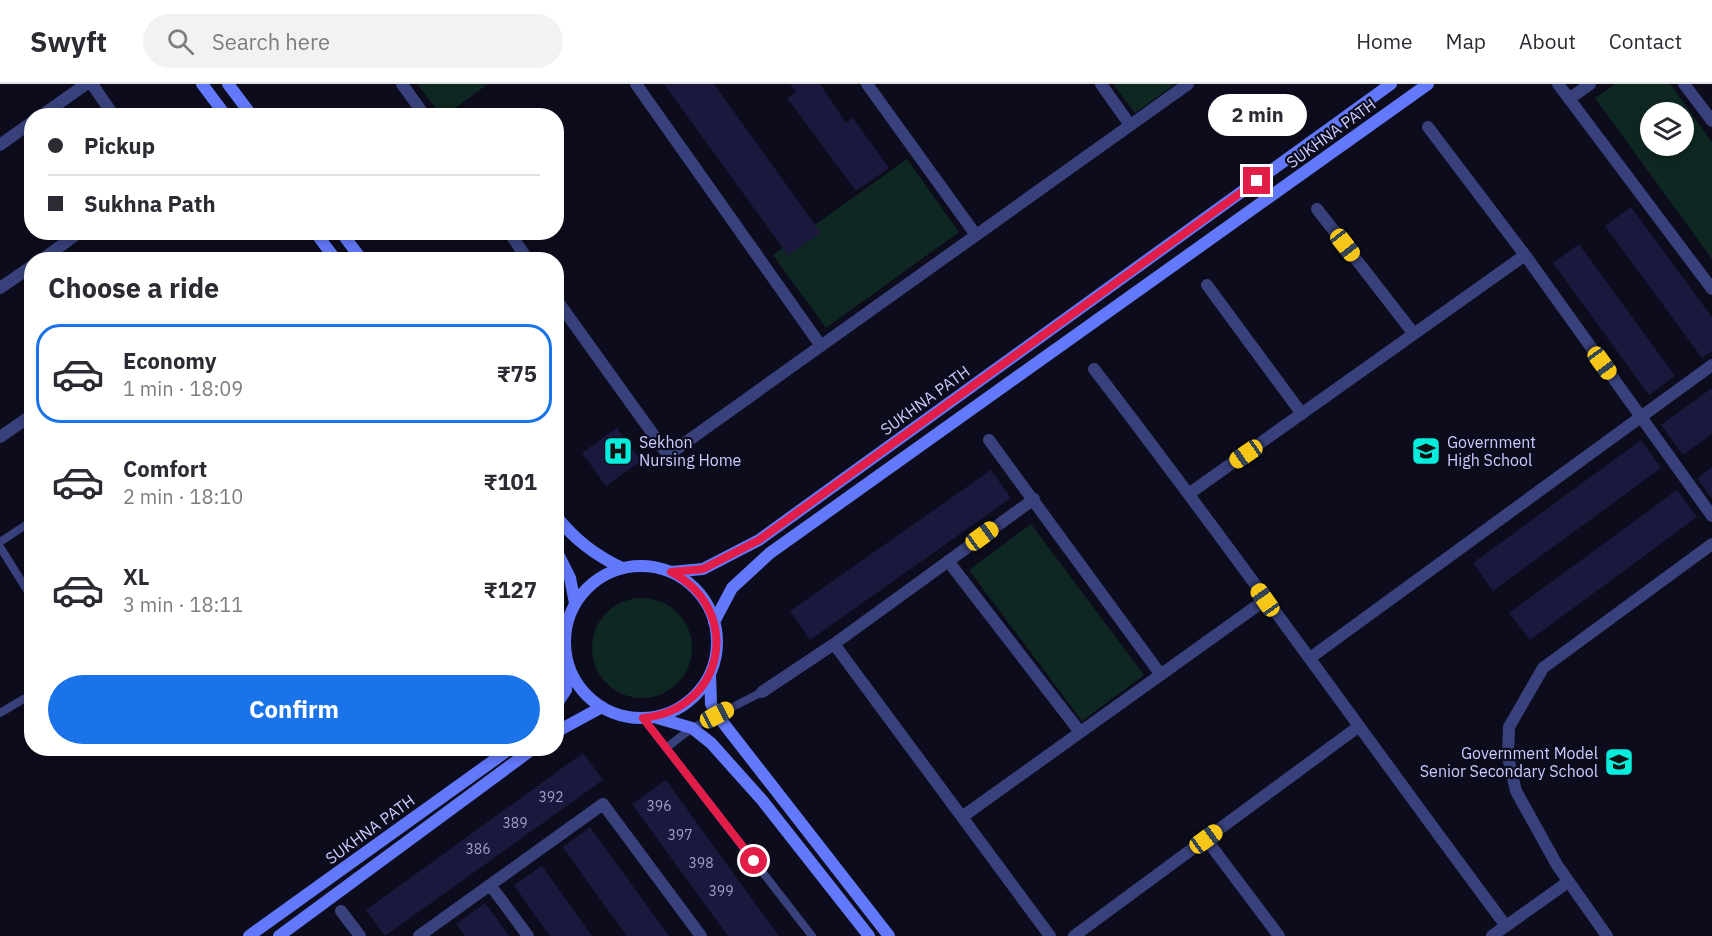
<!DOCTYPE html>
<html lang="en">
<head>
<meta charset="utf-8">
<style>
  body { margin:0; font-family:"IBM Plex Sans",sans-serif; background:#f2f2f3; color:#2b2b33; height:100vh; display:flex; flex-direction:column; font-size:22px; white-space:nowrap }
  * { box-sizing:border-box; margin:0 }
  p { font-size:20px; color:#7c7c81 }
  .icon { flex:none; width:33px; height:33px; fill:none; stroke:currentColor; stroke-width:2; stroke-linecap:round; stroke-linejoin:round }
  .map { position:relative; flex:1; overflow:hidden }
  .sheet { position:absolute; left:24px; top:168px; width:540px; height:504px; display:flex; flex-direction:column; background:#fff; border-radius:24px; box-shadow:0 3px 9px #0003 }
  .sheet>* { flex:none }
  .hud { position:absolute; left:24px; top:24px; width:540px; height:132px; border-radius:24px; box-shadow:0 3px 9px #0003; display:grid; align-content:center; height:132px; padding:0 24px; background:#fff }
  .buttons { position:absolute; left:1640px; top:18px; display:grid; gap:12px }
  .buttons a { display:grid; place-items:center; width:54px; height:54px; border-radius:50%; background:#fff; box-shadow:0 3px 9px #0003; font-size:30px }
  .end { position:absolute; width:27px; height:27px; margin:-14px; border:8px solid #e11d48; background:#fff; box-shadow:0 0 0 3px #fff }
  .from { border-radius:50% }
  .bubble { position:absolute; height:42px; border-radius:21px; background:#fff; box-shadow:0 3px 9px #0003; font-size:20px; font-weight:800; line-height:42px; text-align:center }
  .car { position:absolute; width:18px; height:36px; margin:-18px -9px; border-radius:8px; box-shadow:0 0 4px 2px #0007; background:linear-gradient(#f5c518 24%,#345 0 40%,#f5c518 0 76%,#345 0 86%,#f5c518 0) }
  .hud b { display:flex; align-items:center; gap:21px; height:57px; font-size:22px }
  .hud b+b { border-top:2px solid #e1e1e2 }
  .hud i { width:15px; height:15px; background:#2b2b33 }
  ul { padding:0; list-style:none }
  li { display:flex; align-items:center; gap:18px; height:99px; margin:0 12px 9px; padding:0 12px; border:3px solid transparent; border-radius:24px }
  li div { flex:1 }
  li b { display:block; font-size:22px }
  li em { font-style:normal; font-weight:800 }
  li.on { border-color:#1a73e8 }
  li>.icon { width:54px; height:54px; stroke-width:1.5 }
  h2 { padding:0 24px; font-size:27px; line-height:72px }
  .action { display:flex; gap:12px; margin-top:auto; padding:12px 24px }
  .action a { flex:1; height:69px; border-radius:36px; background:#1a73e8; color:#fff; font-size:24px; font-weight:800; line-height:69px; text-align:center }
  header { display:flex; align-items:center; gap:36px; box-sizing:border-box; height:84px; padding:0 30px; background:#fff; border-bottom:2px solid #e1e1e2 }
  header strong { font-size:28px }
  nav { display:flex; gap:33px; margin-inline-start:auto; font-size:21px }
  .search { width:420px; height:54px; background:#f2f2f3; display:flex; align-items:center; gap:15px; box-sizing:border-box; padding:0 21px; border-radius:33px; color:#7c7c81; font-size:22px }
  .map>svg:first-child { display:block }
  .green { fill:#0f2722; fill-rule:evenodd }
  .building { fill:#1a193d }
  .lines { fill:none; stroke-linecap:round; stroke-linejoin:round }
  .service { stroke:#38417b; stroke-width:8 }
  .minor { stroke:#38417b; stroke-width:12 }
  .tertiary { stroke:#38417b; stroke-width:12 }
  .secondary { stroke:#6379fb; stroke-width:12 }
  .route { stroke:#e11d48; stroke-width:8 }
  .labels { text-anchor:middle; dominant-baseline:central; stroke-width:4.5; stroke-linejoin:round; paint-order:stroke }
  .number-label { font-size:14px; fill:#9d9fce }
  .street-label { font-size:16px; fill:#c9ccfe; stroke:#0c0c1d }
  .poi-label { font-size:16px; fill:#c9ccfe; stroke:#0c0c1d; text-anchor:start }
</style>
</head>
<body>
<header>
<strong>Swyft</strong>
<div class="search"><svg class="icon" aria-label="search" viewBox="0 0 24 24"><circle cx="10" cy="10" r="6"/><path d="M15 15l6 6"/></svg>Search here</div>
<nav><a>Home</a><a>Map</a><a>About</a><a>Contact</a></nav>
</header>
<div class="map">
<svg width="1712" height="852" viewBox="0 0 1712 852">
  <rect width="100%" height="100%" fill="#0c0c1d"/>
  <path class="green" d="M417 0H488L444 32 441 31Z
    M1113 0H1175L1135 29Z
    M1615 0H1670L1712 58V175L1595 14ZM1650 28H1683V62H1650Z
    M907 75 959 148 826 244 773 171Z
    M1031 440 1144 591 1082 637 969 486Z
    M592 564a50 50 0 1 1 100 0a50 50 0 1 1-100 0Z"/>
  <path class="building" d="M664 0H714L821 149 788 171Z
    M790 0H820L846 39 853 34 889 84 856 107 787 14 796 8Z
    M1631 123 1712 233V267L1702 274 1605 142Z
    M1579 160 1675 292 1649 311 1553 179Z
    M1712 304V350L1683 371 1661 341Z
    M617 344 641 377 606 402 582 369Z
    M1641 356 1661 384 1493 507 1473 479Z
    M1712 383V415L1697 394Z
    M991 386 1011 414 810 556 790 527Z
    M1677 406 1697 433 1530 556 1509 529Z
    M583 669 603 696 385 852 366 826Z
    M666 696 707 753 779 852H728L632 720Z
    M590 743 661 841 669 852H627L589 800 563 763Z
    M542 782 592 852H550L531 826 514 801Z
    M485 819 494 831 509 852H465L456 840Z"/>
  <g class="lines">
    <path class="service" d="M0 458 32 437
      M0 463 32 514
      M0 629 32 610
      M643 634 812 852
      M666 664 692 644 762 608"/>
    <path class="minor" d="M92 0 114 32
      M402 0 425 32
      M636 0 821 262
      M867 0 976 151
      M1101 0 1130 41
      M1558 0 1712 205
      M1684 0 1712 37
      M1569 15 1590 0
      M41 32 86 0
      M1428 43 1525 171 1712 432
      M0 61 32 38
      M1317 125 1414 250
      M509 148 528 176
      M41 176 80 148
      M1207 201 1302 330
      M0 204 32 182
      M556 215 668 371 1188 0
      M1094 285C1235 468 1368 657 1506 842
      M0 353 32 331
      M989 356 1161 591
      M1190 409 1525 171
      M948 477 1080 648
      M834 560 1050 852
      M1310 574 1712 281
      M762 608 834 560 1034 415
      M962 733 1265 516
      M1206 755 1279 852
      M491 802 528 852
      M341 827 360 852
      M419 852 603 720 701 852
      M1074 852 1358 643
      M1492 852 1568 798"/>
    <path class="tertiary" d="M1607 852 1557 781 1516 707 1508 673 1509 643 1543 584 1712 460"/>
    <path class="secondary" d="M202 0 226 32
      M228 0 252 32
      M315 148 336 176
      M341 148 362 176
      M556 432C575 456 595 471 622 484
      M556 466 570 494 575 519
      M565 558a76 76 0 1 1 152 0a76 76 0 1 1-152 0Z
      M671 488 703 485 759 456 1391 0
      M714 538 732 504 770 469 1428 0
      M710 590 711 620 717 631 889 852
      M556 621 566 606 568 583
      M654 633 692 644 711 659 762 716 869 852
      M556 648 602 623
      M249 852 511 664
      M279 852 534 664"/>
  </g>
  <g class="lines">
    <path class="route" d="M754 777 643 634C725 626 744 526 671 488L703 485 759 456 1257 97"/>
  </g>
  <defs>
    <g id="hospital-square" transform="scale(1.5)"><rect x="-9" y="-9" width="18" height="18" rx="4" fill="#06eddd" stroke="#0c0c1d"/><path d="M-5-5h3v3.5h4V-5h3V5h-3V1.5h-4V5h-3Z" fill="#111"/></g>
    <g id="school-square" transform="scale(1.5)"><rect x="-9" y="-9" width="18" height="18" rx="4" fill="#06eddd" stroke="#0c0c1d"/><path d="M0-5L7-2L0 1L-7-2ZM-4 1L0 2.5L4 1V4Q0 6-4 4Z" fill="#111"/></g>
  </defs>
  <g fill-rule="evenodd">
    <use href="#hospital-square" x="618" y="367"/>
    <use href="#school-square" x="1426" y="367"/>
    <use href="#school-square" x="1619" y="678"/>
  </g>
  <g class="labels">
    <g class="number-label">
      <text x="551" y="713">392</text>
      <text x="659" y="722">396</text>
      <text x="515" y="739">389</text>
      <text x="680" y="751">397</text>
      <text x="478" y="765">386</text>
      <text x="701" y="779">398</text>
      <text x="721" y="807">399</text>
    </g>
    <g class="street-label">
      <text transform="translate(1331 49) rotate(-36)">SUKHNA PATH</text>
      <text transform="translate(925 316) rotate(-36)">SUKHNA PATH</text>
      <text transform="translate(370 745) rotate(-36)">SUKHNA PATH</text>
    </g>
    <g class="poi-label">
      <text x="639" y="358">Sekhon<tspan x="639" dy="18">Nursing Home</tspan></text>
      <text x="1447" y="358">Government<tspan x="1447" dy="18">High School</tspan></text>
      <text x="1598" y="669" text-anchor="end">Government Model<tspan x="1598" dy="18">Senior Secondary School</tspan></text>
    </g>
  </g>
</svg>
<div class="buttons">
<a><svg class="icon" aria-label="layers" viewBox="0 0 24 24"><path d="M12 4l9 5-9 5-9-5zM3 14l9 5 9-5"/></svg></a>
</div>
<i class="end from" style="left:754px;top:777px"></i>
<i class="end" style="left:1257px;top:97px"></i>
<div class="bubble" style="left:1208px;top:10px;width:99px">2 min</div>
<i class="car" style="left:1345px;top:161px;rotate:142deg"></i>
<i class="car" style="left:1602px;top:279px;rotate:144deg"></i>
<i class="car" style="left:1246px;top:370px;rotate:235deg"></i>
<i class="car" style="left:982px;top:452px;rotate:54deg"></i>
<i class="car" style="left:1265px;top:516px;rotate:325deg"></i>
<i class="car" style="left:717px;top:631px;rotate:62deg"></i>
<i class="car" style="left:1206px;top:755px;rotate:54deg"></i>
<div class="hud">
<b><i class="from"></i>Pickup</b>
<b><i></i>Sukhna Path</b>
</div>
<section class="sheet">
<h2>Choose a ride</h2>
<ul>
<li class="on"><svg class="icon" aria-label="car" viewBox="0 0 24 24"><path d="M5 17H2v-5l4-1 3-4h7l3 4 3 1v5h-3M9 17h6M6 11h13"/><circle cx="7" cy="17" r="2"/><circle cx="17" cy="17" r="2"/></svg><div><b>Economy</b><p>1 min · 18:09</p></div><em>₹75</em></li>
<li><svg class="icon" aria-label="car" viewBox="0 0 24 24"><path d="M5 17H2v-5l4-1 3-4h7l3 4 3 1v5h-3M9 17h6M6 11h13"/><circle cx="7" cy="17" r="2"/><circle cx="17" cy="17" r="2"/></svg><div><b>Comfort</b><p>2 min · 18:10</p></div><em>₹101</em></li>
<li><svg class="icon" aria-label="car" viewBox="0 0 24 24"><path d="M5 17H2v-5l4-1 3-4h7l3 4 3 1v5h-3M9 17h6M6 11h13"/><circle cx="7" cy="17" r="2"/><circle cx="17" cy="17" r="2"/></svg><div><b>XL</b><p>3 min · 18:11</p></div><em>₹127</em></li>
</ul>
<div class="action"><a>Confirm</a></div>
</section>
</div>
</body>
</html>
